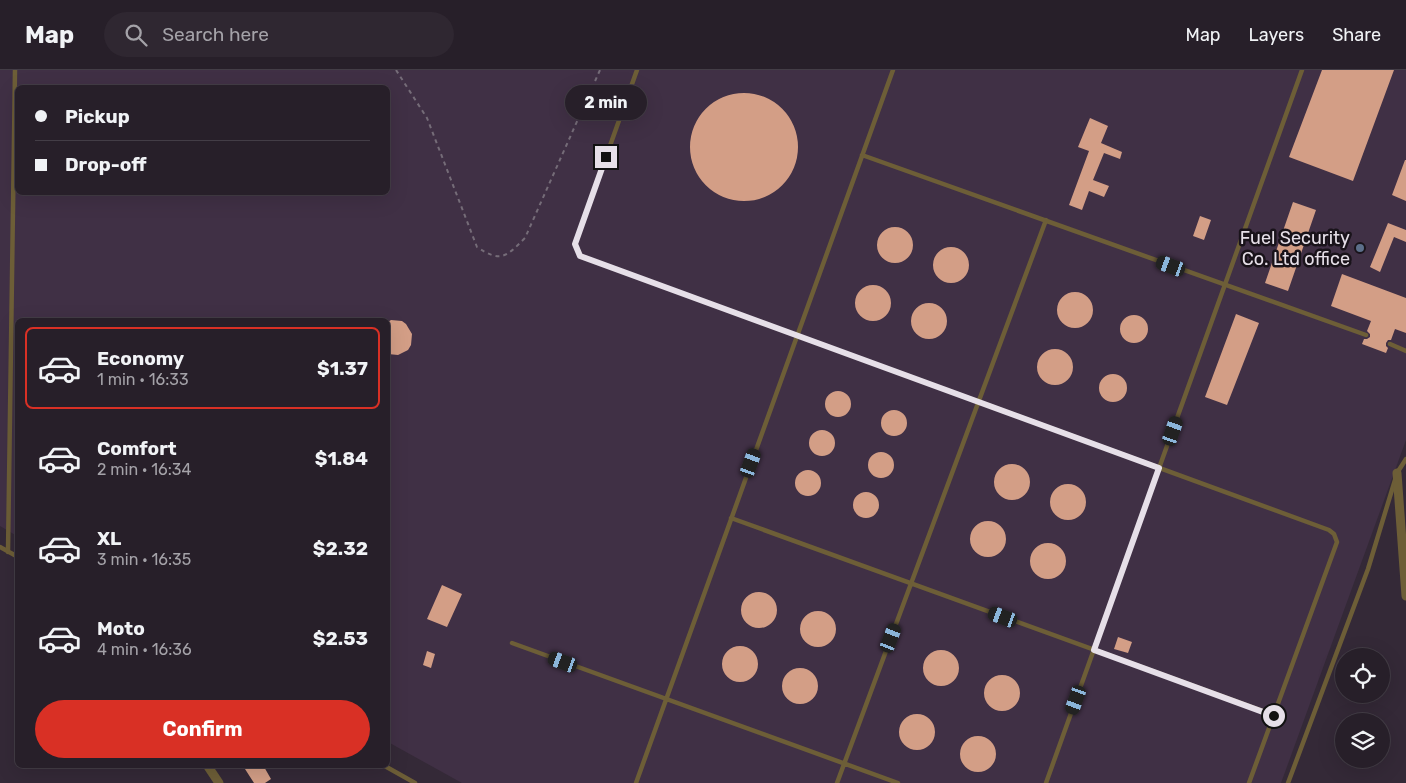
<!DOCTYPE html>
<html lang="en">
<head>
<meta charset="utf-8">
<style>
  body { margin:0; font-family:Rubik,sans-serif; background:#2f2731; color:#f1f3f6; height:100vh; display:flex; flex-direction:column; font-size:19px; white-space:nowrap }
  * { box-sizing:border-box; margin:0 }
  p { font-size:16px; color:#a4a2a8 }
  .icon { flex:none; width:28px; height:28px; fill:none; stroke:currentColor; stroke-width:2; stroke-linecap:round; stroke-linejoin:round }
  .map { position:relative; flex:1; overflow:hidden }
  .sheet { position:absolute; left:15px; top:248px; width:375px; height:450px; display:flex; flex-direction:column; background:#271f29; border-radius:8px; box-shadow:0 5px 20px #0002,0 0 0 1px #433d46 }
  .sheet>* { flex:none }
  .hud { position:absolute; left:15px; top:15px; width:375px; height:110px; border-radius:8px; box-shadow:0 5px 20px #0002,0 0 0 1px #433d46; display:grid; align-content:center; height:110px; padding:0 20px; background:#271f29 }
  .buttons { position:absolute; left:1335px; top:578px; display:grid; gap:10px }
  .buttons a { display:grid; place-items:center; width:55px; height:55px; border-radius:50%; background:#271f29; box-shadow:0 5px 20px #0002,0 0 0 1px #433d46; font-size:25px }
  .end { position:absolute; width:22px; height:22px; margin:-11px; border:6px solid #e6dfe8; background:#111; box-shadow:0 0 0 2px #111 }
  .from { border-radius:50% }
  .bubble { position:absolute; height:35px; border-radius:18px; background:#271f29; box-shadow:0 5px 20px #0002,0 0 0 1px #433d46; font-size:16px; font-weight:700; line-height:35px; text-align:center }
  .car { position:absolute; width:15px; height:30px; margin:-15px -8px; border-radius:6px; box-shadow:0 0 4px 1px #0007; background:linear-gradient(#222 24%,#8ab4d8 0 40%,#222 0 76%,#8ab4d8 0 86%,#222 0) }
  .hud b { display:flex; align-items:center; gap:18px; height:48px; font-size:19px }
  .hud b+b { border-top:1px solid #433d46 }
  .hud i { width:12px; height:12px; background:#f1f3f6 }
  ul { padding:9px 0 0; list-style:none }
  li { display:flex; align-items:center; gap:15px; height:82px; margin:0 10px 8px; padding:0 10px; border:2px solid transparent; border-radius:8px }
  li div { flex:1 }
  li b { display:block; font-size:19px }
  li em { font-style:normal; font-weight:700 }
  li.selected { border-color:#d93025 }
  li>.icon { width:45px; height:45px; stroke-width:1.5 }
  .cta { display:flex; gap:10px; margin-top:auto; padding:10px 20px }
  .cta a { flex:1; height:58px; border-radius:30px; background:#d93025; color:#fff; font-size:20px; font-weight:700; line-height:58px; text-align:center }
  header { display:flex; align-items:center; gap:30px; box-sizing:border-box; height:70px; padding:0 25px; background:#271f29; border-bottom:1px solid #433d46 }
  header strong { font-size:24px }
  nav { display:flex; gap:28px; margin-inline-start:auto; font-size:18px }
  .search { width:350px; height:45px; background:#2f2731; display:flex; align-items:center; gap:12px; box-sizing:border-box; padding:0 18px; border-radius:28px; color:#a4a2a8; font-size:19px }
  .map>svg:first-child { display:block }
  .built { fill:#403045; fill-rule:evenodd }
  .building { fill:#d39e86 }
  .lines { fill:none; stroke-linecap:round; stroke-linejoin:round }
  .path { stroke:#756c78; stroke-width:2; stroke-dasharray:4 4; stroke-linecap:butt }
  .service { stroke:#6d5e37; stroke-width:4.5 }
  .minor { stroke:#6d5e37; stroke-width:9 }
  .route { stroke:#e6dfe8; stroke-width:6 }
  .service-dot { fill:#5c6f8a; stroke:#19131a; stroke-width:2 }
  .labels { text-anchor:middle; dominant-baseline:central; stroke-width:5; stroke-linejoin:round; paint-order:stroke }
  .poi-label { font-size:18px; fill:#e6dfe8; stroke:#19131a; text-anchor:end }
</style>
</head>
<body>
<header>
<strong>Map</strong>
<div class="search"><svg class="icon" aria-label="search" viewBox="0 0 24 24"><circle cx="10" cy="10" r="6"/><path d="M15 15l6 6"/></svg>Search here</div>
<nav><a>Map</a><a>Layers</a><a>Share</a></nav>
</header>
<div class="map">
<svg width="1406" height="713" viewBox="0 0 1406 713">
  <rect width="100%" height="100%" fill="#342937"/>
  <path class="built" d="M0 0H1406V370L1281 713H462L388 672V250H18L17 466 0 456ZM18 18H388V122H18Z"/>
  <path class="building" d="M1322 0H1394L1353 111 1289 87Z
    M690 77a54 54 0 1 1 108 0a54 54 0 1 1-108 0Z
    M1090 48 1108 56 1101 73 1122 82 1120 89 1104 83 1093 110 1109 116 1104 127 1089 121 1082 140 1069 135 1089 81 1078 77Z
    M1405 90H1406V131L1392 125Z
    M1293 132 1316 140 1288 221 1265 213Z
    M1200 146 1211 150 1204 170 1193 166Z
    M1388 153 1406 160V172L1394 167 1380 202 1370 197Z
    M877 175a18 18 0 1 1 36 0a18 18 0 1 1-36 0Z
    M933 195a18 18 0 1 1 36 0a18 18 0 1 1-36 0Z
    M1342 204 1406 228V263L1395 259 1391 270H1388L1386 273V276L1388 278 1386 283 1362 274 1364 269H1367L1370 267V264L1367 261 1371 251 1331 236Z
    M855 233a18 18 0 1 1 36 0a18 18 0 1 1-36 0Z
    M1057 240a18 18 0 1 1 36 0a18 18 0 1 1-36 0Z
    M911 251a18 18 0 1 1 36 0a18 18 0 1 1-36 0Z
    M1236 244 1259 253 1227 335 1205 327Z
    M1120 259a14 14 0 1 1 28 0a14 14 0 1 1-28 0Z
    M391 250 402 251 406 254 412 264 411 275 408 280 398 285 388 284V252Z
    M1037 297a18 18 0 1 1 36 0a18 18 0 1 1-36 0Z
    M1099 318a14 14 0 1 1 28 0a14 14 0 1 1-28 0Z
    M825 334a13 13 0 1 1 26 0a13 13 0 1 1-26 0Z
    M881 353a13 13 0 1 1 26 0a13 13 0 1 1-26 0Z
    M809 373a13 13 0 1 1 26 0a13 13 0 1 1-26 0Z
    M868 395a13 13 0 1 1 26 0a13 13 0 1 1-26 0Z
    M994 412a18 18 0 1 1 36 0a18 18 0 1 1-36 0Z
    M795 413a13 13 0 1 1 26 0a13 13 0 1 1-26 0Z
    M1050 432a18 18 0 1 1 36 0a18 18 0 1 1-36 0Z
    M853 435a13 13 0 1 1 26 0a13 13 0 1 1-26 0Z
    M970 469a18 18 0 1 1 36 0a18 18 0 1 1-36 0Z
    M1030 491a18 18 0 1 1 36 0a18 18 0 1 1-36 0Z
    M442 515 462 524 447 557 427 549Z
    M741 540a18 18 0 1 1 36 0a18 18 0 1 1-36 0Z
    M800 559a18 18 0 1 1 36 0a18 18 0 1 1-36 0Z
    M1118 567 1132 572 1128 583 1114 579Z
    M722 594a18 18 0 1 1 36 0a18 18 0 1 1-36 0Z
    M923 598a18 18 0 1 1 36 0a18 18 0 1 1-36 0Z
    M427 581 435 584 431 598 423 595Z
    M782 616a18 18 0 1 1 36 0a18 18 0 1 1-36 0Z
    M984 623a18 18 0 1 1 36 0a18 18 0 1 1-36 0Z
    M899 662a18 18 0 1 1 36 0a18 18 0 1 1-36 0Z
    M960 684a18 18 0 1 1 36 0a18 18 0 1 1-36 0Z
    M251 695H263L271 709 265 713H254L245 699Z"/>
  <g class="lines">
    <path class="path" d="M396 0 427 48 477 177C501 193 506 187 525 168L600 0"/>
    <path class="service" d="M637 0 575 174 580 186 1329 460 1334 464 1337 472 1249 713
      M862 85 1366 265
      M1390 274 1406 281
      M1397 403 1406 389
      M731 448 1274 645
      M0 477 18 487
      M8 482 15 0
      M512 573 898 713
      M383 695 415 713
      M636 713 893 0
      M837 713 1046 150
      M1046 713 1302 0
      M1288 713 1368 499 1395 410"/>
    <path class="minor" d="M1397 403 1406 526
      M207 695 219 713"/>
  </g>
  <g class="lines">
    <path class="route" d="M606 87 575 174 580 186 1159 398 1094 580 1274 646"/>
  </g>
  <circle class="service-dot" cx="1360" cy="178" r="5"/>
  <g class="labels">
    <g class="poi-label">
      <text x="1350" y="168">Fuel Security<tspan x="1350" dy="21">Co. Ltd office</tspan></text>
    </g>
  </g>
</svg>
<div class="buttons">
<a><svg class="icon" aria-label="locate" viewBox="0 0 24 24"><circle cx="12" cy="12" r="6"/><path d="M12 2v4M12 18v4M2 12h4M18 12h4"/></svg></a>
<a><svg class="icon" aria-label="layers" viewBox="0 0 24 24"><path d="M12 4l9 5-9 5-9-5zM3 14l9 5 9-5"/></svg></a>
</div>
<i class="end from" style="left:1274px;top:646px"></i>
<i class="end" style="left:606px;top:87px"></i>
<div class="bubble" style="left:565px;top:15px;width:82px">2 min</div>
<i class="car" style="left:1171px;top:196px;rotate:290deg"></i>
<i class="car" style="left:1173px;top:361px;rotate:19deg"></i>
<i class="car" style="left:751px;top:393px;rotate:20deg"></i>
<i class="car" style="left:1003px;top:547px;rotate:290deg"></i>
<i class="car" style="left:891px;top:568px;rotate:21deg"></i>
<i class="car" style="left:563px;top:592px;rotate:290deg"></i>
<i class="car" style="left:1076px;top:630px;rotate:200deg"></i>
<div class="hud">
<b><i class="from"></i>Pickup</b>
<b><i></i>Drop-off</b>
</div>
<section class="sheet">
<ul>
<li class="selected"><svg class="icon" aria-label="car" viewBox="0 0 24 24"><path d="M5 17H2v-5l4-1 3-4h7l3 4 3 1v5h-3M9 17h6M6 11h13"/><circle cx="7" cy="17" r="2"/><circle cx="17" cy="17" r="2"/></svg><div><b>Economy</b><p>1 min · 16:33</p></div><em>$1.37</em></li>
<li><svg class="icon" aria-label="car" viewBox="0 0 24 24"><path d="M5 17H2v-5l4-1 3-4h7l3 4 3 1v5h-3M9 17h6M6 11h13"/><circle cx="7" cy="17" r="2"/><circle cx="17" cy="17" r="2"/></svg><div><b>Comfort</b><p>2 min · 16:34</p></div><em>$1.84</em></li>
<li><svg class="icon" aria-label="car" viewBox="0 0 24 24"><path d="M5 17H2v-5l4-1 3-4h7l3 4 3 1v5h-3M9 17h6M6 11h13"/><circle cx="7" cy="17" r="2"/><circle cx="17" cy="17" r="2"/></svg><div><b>XL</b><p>3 min · 16:35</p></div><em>$2.32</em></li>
<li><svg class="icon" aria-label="car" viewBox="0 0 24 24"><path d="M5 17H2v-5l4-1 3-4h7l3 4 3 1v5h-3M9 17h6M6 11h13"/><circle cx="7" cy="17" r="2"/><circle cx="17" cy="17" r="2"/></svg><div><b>Moto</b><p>4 min · 16:36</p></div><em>$2.53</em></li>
</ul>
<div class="cta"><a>Confirm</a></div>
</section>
</div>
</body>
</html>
